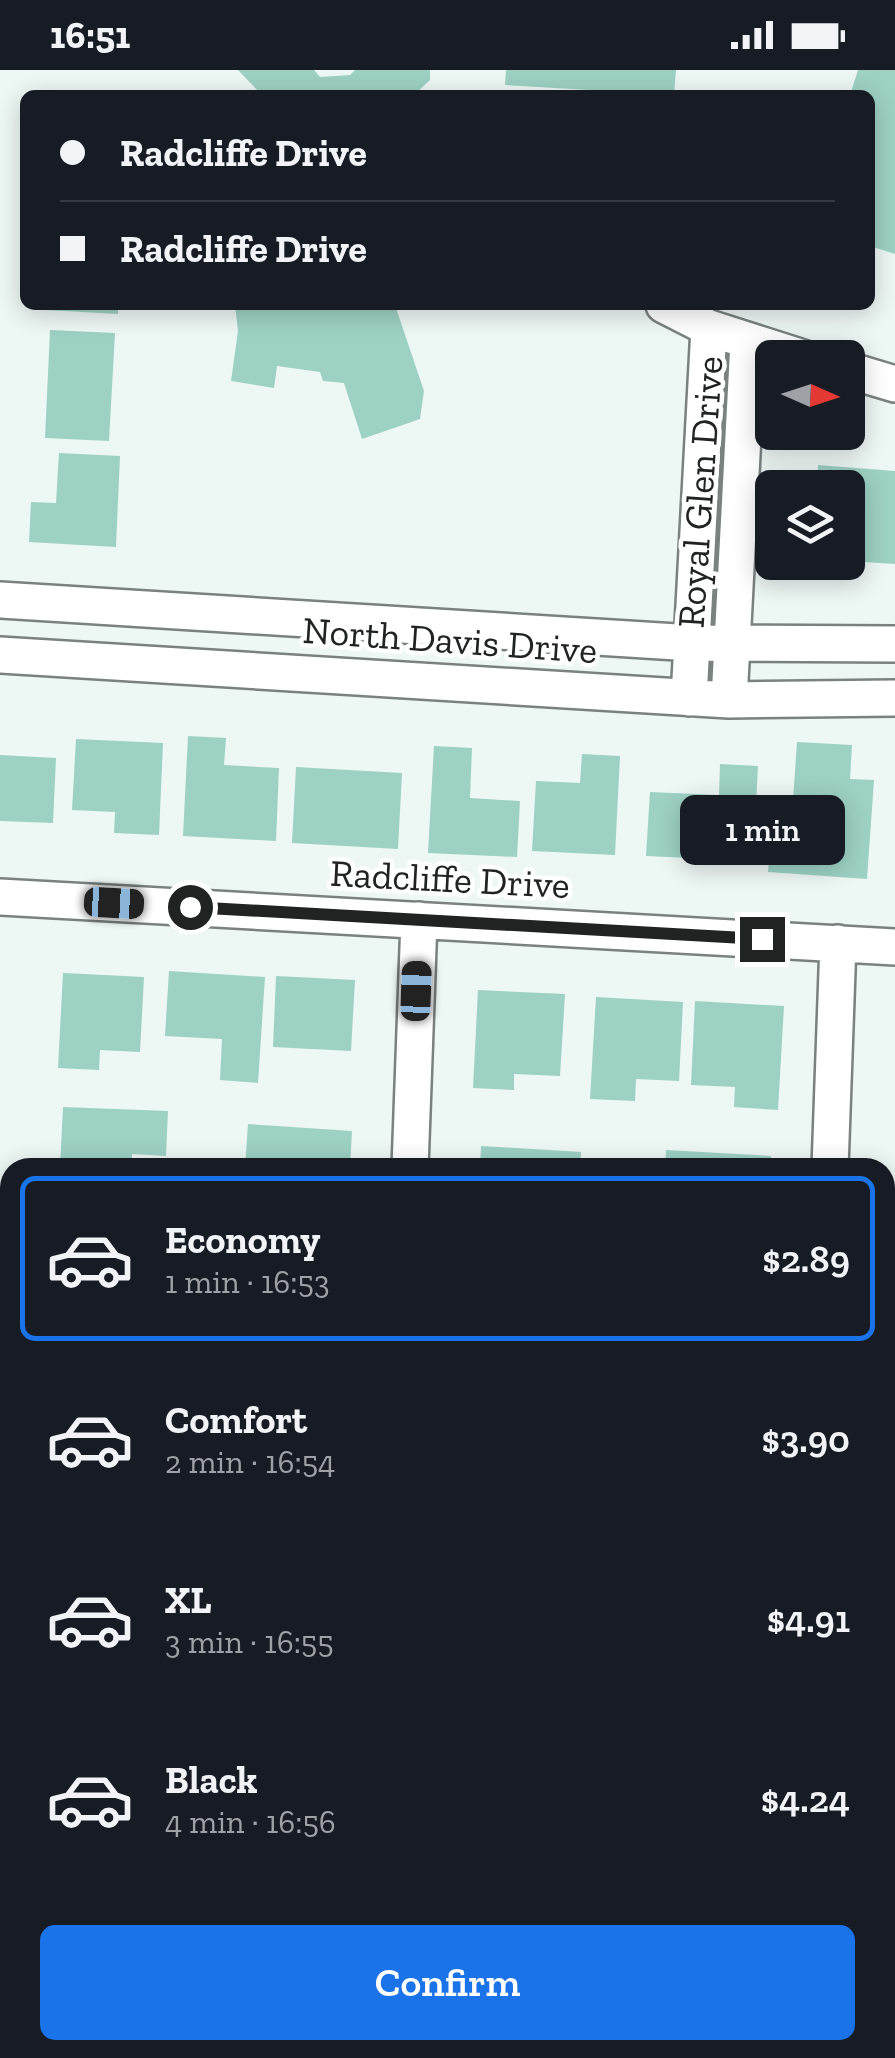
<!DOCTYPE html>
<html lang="en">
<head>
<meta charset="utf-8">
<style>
  body { margin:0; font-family:"Zilla Slab",serif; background:#20242c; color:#f1f3f6; height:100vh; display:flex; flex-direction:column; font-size:38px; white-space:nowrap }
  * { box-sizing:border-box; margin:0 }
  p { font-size:32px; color:#9ea1a6 }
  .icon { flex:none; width:55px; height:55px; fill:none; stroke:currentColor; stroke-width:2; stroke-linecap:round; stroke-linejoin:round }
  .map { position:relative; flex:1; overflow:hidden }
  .panel { position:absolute; left:0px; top:1088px; width:895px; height:902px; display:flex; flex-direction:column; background:#171b24; border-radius:30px 30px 0 0; box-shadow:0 5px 25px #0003 }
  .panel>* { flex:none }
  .top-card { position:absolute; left:20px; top:20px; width:855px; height:220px; border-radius:15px; box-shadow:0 5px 25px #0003; display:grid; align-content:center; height:220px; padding:0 40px; background:#171b24 }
  .needle { width:65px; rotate:93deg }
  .buttons { position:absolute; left:755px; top:270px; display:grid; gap:20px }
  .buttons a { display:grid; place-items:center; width:110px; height:110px; border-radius:15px; background:#171b24; box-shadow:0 5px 25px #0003; font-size:50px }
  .end { position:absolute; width:45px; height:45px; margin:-22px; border:12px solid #202322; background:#fff; box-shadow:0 0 0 5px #fff }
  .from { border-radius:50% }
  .bubble { position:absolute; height:70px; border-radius:15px; background:#171b24; box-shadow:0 5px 25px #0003; font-size:32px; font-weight:600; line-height:70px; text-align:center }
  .car { position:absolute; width:30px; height:60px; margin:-30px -15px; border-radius:12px; box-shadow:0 0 8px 2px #0007; background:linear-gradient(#222 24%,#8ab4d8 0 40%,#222 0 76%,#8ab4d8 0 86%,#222 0) }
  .top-card b { display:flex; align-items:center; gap:35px; height:95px; font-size:38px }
  .top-card b+b { border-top:2px solid #363941 }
  .top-card i { width:25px; height:25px; background:#f1f3f6 }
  ul { padding:18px 0 0; list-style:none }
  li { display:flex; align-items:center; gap:30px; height:165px; margin:0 20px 15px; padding:0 20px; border:5px solid transparent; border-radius:15px }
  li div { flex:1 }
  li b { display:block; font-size:38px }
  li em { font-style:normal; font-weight:600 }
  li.selected { border-color:#1a73e8 }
  li>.icon { width:90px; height:90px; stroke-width:1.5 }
  .button { display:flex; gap:20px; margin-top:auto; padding:20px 40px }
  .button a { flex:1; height:115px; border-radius:15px; background:#1a73e8; color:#fff; font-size:40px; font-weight:600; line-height:115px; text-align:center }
  .status { display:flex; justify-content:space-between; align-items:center; height:70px; padding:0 50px; background:#171b24; direction:ltr }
  .status svg { height:28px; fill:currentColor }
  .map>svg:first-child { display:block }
  .building { fill:#9dd1c4 }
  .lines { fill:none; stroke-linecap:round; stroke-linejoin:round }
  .minor-casing { stroke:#79827f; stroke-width:40 }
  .minor { stroke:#fff; stroke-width:35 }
  .route { stroke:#202322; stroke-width:12 }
  .labels { text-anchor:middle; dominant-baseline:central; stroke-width:9; stroke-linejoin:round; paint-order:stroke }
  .street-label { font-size:38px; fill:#202322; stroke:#fff }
</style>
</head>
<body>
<div class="status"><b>16:51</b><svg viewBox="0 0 49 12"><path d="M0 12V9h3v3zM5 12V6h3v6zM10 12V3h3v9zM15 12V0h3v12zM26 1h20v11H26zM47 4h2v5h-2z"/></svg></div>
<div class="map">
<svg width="895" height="1988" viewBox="0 0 895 1988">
  <rect width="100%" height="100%" fill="#edf7f4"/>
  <path class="building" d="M238 0H314L320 7 350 5 355 0H430V10L414 25H262Z
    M506 0H676L674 25 505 15Z
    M858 0H895V184L870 176V25H850Z
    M47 235H118V244L46 240Z
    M235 235H395L424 321 420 349 362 369 344 313 323 311 320 302 277 296 274 318 231 311 238 261Z
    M50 260 115 263 109 371 45 368Z
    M59 383 120 386 116 477 29 472 31 432 56 433Z
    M818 395 895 401V494L848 491V418H817Z
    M188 666 226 668 224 695 279 698 276 771 183 766Z
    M76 669 163 673 159 765 114 763 115 742 72 740Z
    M797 672 852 675 850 709 874 710 867 809 768 802 772 743 792 745Z
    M434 676 472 678 470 728 520 731 517 787 428 783Z
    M582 684 620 686 615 785 532 781 536 711 580 713Z
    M0 685 56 688 53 753 0 751Z
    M720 694 758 696 753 791 646 786 650 722 719 725Z
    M296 697 402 703 398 779 292 773Z
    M169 901 265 907 258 1013 220 1010 222 969 165 966Z
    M63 903 144 907 140 982 100 980 99 1000 58 998Z
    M276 906 355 910 351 981 273 977Z
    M478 920 565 924 560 1006 514 1004V1020L473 1018Z
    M596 927 683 932 679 1011 636 1009 635 1031 590 1029Z
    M695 931 784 936 778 1040 734 1037 735 1017 691 1015Z
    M63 1037 168 1041 166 1086 132 1084V1098H60Z
    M248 1054 352 1061 350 1098H245Z
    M481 1076 581 1082 580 1098H480Z
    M666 1080 771 1086 770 1098H665Z
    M890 1447H895V1537H886Z
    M885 1571H895V1663L885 1662Z
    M885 1696 895 1697V1796L885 1795Z
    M885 1806H895V1894L885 1893Z
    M885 1932H895V1988H890L891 1976 885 1975Z
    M28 1980H101V1988H28Z
    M452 1980H523L522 1988H452Z
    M651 1980H736V1988H651Z"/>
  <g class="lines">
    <g class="minor-casing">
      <path id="minor" d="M664 235 709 258 803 288
        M848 300 895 314
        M0 530 693 573 895 574
        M0 585 729 630 895 628
        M689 628 709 258
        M729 630 748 272
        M0 827 895 877
        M410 1098 419 850
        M830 1098 838 873
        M380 1988V1980
        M802 1988V1980"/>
    </g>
    <use href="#minor" class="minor"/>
  </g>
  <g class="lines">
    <path class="route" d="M190 837 762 869"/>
  </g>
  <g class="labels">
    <g class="street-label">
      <text transform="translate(700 422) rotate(-86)">Royal Glen Drive</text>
      <text transform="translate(450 570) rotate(4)">North Davis Drive</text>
      <text transform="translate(450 809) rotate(3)">Radcliffe Drive</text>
    </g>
  </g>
</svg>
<div class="buttons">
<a><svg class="needle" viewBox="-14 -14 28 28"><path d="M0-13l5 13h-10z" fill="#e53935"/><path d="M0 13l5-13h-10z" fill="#9ea1a6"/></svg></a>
<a><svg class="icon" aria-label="layers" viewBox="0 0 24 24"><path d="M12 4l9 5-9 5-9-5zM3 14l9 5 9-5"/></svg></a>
</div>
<i class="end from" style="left:190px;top:837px"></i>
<i class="end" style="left:762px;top:869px"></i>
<div class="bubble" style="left:680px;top:725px;width:165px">1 min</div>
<i class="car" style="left:114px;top:833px;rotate:93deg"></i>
<i class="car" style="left:416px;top:921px;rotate:2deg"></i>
<div class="top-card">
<b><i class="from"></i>Radcliffe Drive</b>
<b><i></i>Radcliffe Drive</b>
</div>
<section class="panel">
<ul>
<li class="selected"><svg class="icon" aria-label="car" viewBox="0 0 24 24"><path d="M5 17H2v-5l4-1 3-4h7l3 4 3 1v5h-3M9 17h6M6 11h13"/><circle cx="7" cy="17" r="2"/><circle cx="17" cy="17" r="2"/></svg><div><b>Economy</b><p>1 min · 16:53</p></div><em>$2.89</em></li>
<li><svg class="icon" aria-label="car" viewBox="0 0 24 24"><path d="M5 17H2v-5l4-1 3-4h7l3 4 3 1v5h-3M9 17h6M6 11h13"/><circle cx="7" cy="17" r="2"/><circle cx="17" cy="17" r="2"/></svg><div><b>Comfort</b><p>2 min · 16:54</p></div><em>$3.90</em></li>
<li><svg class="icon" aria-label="car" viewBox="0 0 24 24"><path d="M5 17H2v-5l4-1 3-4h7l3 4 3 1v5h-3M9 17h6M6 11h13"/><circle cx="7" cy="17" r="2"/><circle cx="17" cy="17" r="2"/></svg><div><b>XL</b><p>3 min · 16:55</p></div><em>$4.91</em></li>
<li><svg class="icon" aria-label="car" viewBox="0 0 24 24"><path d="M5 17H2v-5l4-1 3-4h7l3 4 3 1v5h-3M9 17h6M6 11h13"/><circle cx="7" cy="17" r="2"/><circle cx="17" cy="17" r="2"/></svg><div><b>Black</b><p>4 min · 16:56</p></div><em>$4.24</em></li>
</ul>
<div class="button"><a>Confirm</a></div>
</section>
</div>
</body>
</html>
